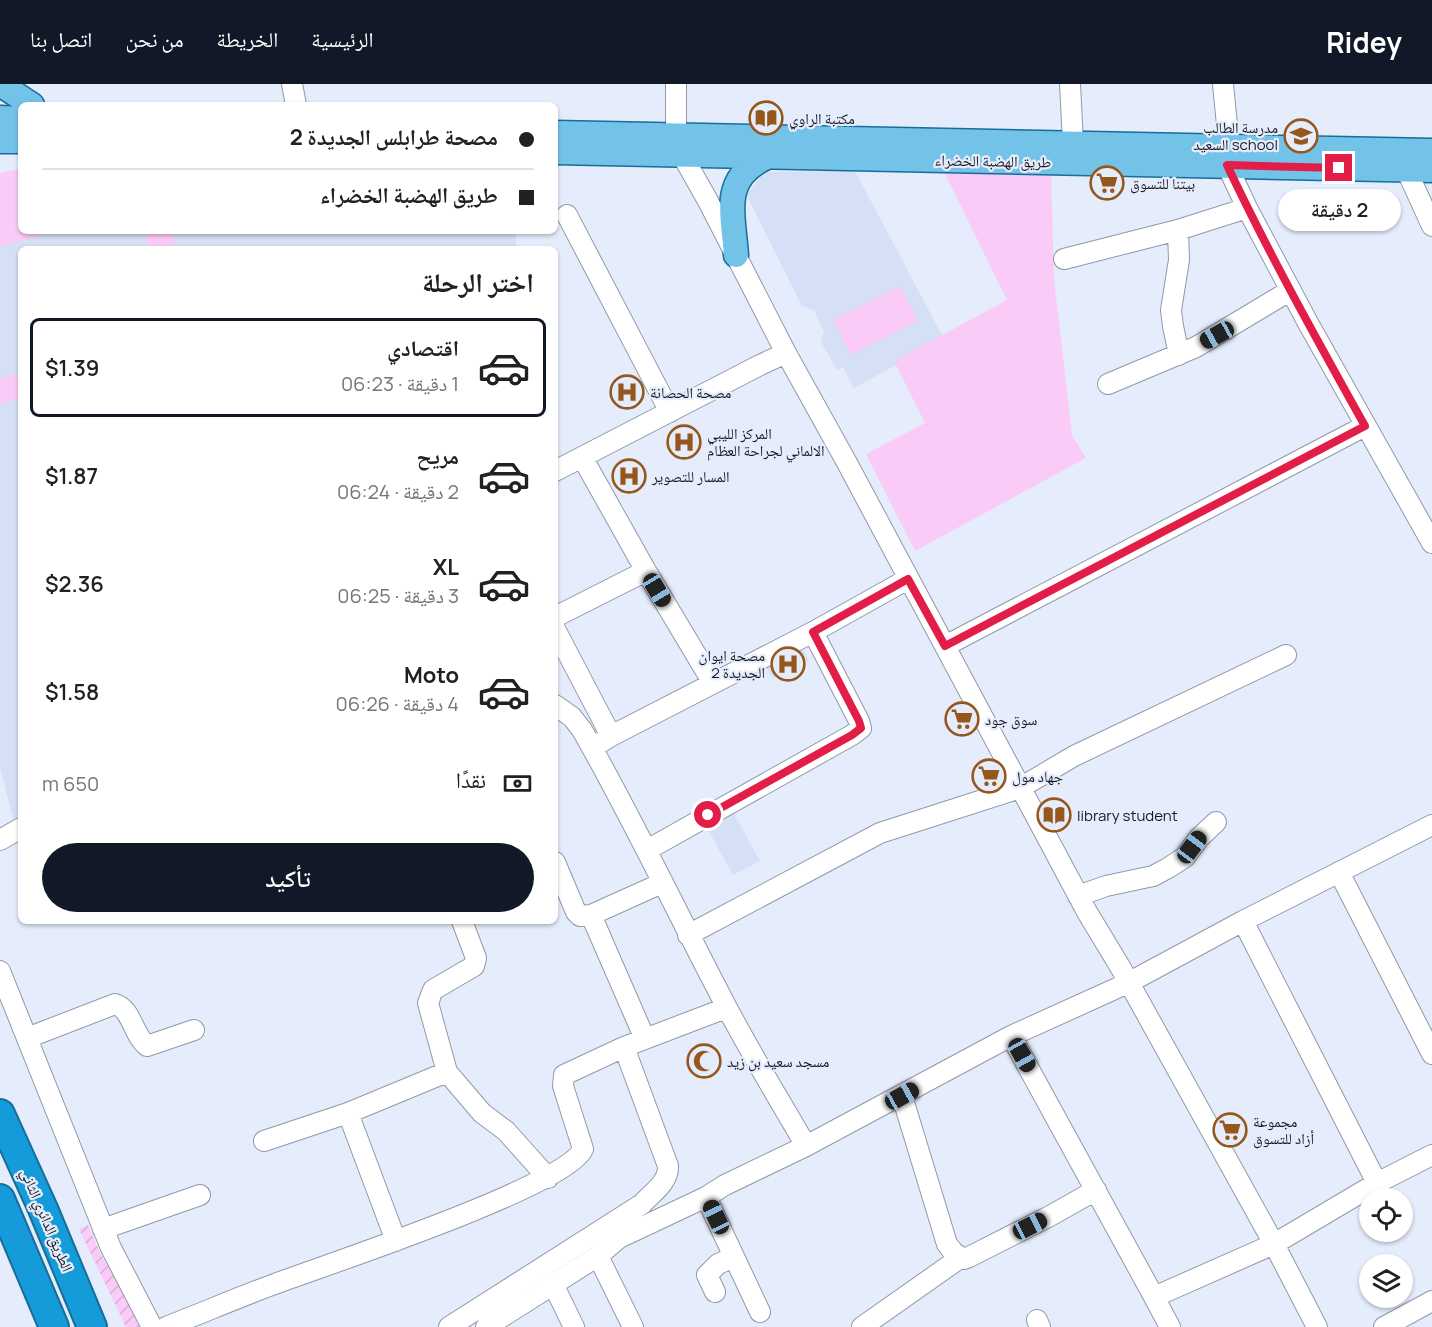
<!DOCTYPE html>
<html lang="ar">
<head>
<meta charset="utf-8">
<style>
  body { margin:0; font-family:Manrope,"Noto Naskh Arabic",sans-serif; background:#f6f6f6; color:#202124; direction:rtl; height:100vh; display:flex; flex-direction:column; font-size:22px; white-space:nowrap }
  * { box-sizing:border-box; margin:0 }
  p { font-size:20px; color:#757577 }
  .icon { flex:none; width:33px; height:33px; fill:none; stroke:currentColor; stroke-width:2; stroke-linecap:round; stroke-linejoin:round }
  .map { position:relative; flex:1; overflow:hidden; direction:ltr }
  .panel { position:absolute; left:18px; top:162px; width:540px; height:678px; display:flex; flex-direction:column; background:#fff; border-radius:9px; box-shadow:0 2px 4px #0004; direction:rtl }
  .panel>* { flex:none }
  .guide { position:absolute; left:18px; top:18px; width:540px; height:132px; border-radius:9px; box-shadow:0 2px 4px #0004; direction:rtl; display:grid; align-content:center; height:132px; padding:0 24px; background:#fff }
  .tools { position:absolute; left:1359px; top:1104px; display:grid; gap:12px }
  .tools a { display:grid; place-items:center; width:54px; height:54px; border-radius:50%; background:#fff; box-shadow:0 2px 4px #0004; font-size:30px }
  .end { position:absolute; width:27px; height:27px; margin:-14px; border:8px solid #e11d48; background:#fff; box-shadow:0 0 0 3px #fff }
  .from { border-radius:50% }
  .bubble { position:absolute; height:42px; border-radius:21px; background:#fff; box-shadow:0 2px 4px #0004; font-size:20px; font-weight:600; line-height:42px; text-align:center; direction:rtl }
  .car { position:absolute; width:18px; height:36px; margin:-18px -9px; border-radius:8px; box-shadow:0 0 4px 2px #0007; background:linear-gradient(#222 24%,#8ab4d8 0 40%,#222 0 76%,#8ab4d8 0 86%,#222 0) }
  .guide b { display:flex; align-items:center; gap:21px; height:57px; font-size:22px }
  .guide b+b { border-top:2px solid #e0e0e0 }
  .guide i { width:15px; height:15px; background:#202124 }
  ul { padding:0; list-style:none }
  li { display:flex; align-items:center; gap:18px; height:99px; margin:0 12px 9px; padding:0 12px; border:3px solid transparent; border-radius:9px }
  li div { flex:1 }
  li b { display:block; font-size:22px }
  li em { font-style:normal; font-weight:600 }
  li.selected { border-color:#111827 }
  li>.icon { width:54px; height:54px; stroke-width:1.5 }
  h2 { padding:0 24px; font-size:27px; line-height:72px }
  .pay { display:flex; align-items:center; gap:15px; height:66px; padding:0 24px; font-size:22px }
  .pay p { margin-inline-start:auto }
  .primary-button { display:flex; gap:12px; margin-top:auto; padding:12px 24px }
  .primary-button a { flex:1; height:69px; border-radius:36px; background:#111827; color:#fff; font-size:24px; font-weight:600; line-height:69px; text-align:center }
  header { display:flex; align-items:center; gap:36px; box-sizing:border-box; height:84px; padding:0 30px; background:#111827; color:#fff }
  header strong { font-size:28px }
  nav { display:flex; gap:33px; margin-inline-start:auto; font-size:21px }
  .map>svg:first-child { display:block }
  .built { fill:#d5dff6 }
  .grass { fill:#fbcbf8 }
  .garden { fill:url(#garden-furrows) }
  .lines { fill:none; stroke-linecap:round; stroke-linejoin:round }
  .minor-casing { stroke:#9298a7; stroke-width:22 }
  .major-casing { stroke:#166e99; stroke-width:27 }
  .highway-casing { stroke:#166e99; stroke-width:32 }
  .minor { stroke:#fff; stroke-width:20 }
  .major { stroke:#73c3e9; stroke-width:24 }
  .highway { stroke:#159bda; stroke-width:28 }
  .route { stroke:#e11d48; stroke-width:8 }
  .labels { text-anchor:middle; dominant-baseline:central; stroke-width:4.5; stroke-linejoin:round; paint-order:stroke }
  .poi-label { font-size:15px; fill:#181a20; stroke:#e5ecfc; text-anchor:start }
  .street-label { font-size:15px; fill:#181a20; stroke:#e5ecfc }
</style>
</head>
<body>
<header>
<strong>Ridey</strong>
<nav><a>الرئيسية</a><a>الخريطة</a><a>من نحن</a><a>اتصل بنا</a></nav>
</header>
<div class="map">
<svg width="1432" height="1243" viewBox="0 0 1432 1243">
  <defs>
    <pattern id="garden-furrows" width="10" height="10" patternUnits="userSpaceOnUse" patternTransform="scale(1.5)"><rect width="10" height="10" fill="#fbcbf8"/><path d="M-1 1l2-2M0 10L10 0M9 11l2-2" fill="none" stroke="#d6aed4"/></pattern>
  </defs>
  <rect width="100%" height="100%" fill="#e5ecfc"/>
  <path class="built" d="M21 85V147H515L517 165H21V732L13 735 0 684V89Z
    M855 87 944 255 854 304 843 283 837 286 821 258 824 248 814 226 802 222 747 112 763 88Z
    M804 566 809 577 772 594 767 584Z
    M732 726 760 777 733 791 705 740Z"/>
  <path class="grass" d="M21 85V147H59L0 162V89Z
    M943 86 1051 90 1054 195 1072 351 1086 374 915 467 866 370 925 339 894 277 1007 216Z
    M145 147H172L176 165H149Z
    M900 202 918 237 851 271 833 236Z
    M18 289 21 290V314L0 320V294Z"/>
  <path class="garden" d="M88 1141 101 1171 145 1243H126L79 1145Z"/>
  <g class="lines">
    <g class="minor-casing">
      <path id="minor" d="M292 0 296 21
        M676 0V53L682 71 708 117 786 269 846 377 1087 828 1122 886 1274 1160 1317 1243
        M1070 0 1073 59
        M1223 0 1229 62
        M1227 81 1247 124
        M1406 85 1432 142
        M567 131 670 328
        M1178 146 1179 176 1171 226 1173 242 1179 271
        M1064 175 1178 146 1247 124 1308 239 1432 459
        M1108 300 1196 263 1291 206
        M582 373 646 487 713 599
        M555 387 760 281 786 269
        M555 533 646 487
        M555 545 611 652
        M945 562 1365 342
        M592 664 611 652 813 548 908 495
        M0 756 21 744
        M647 766 852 651 861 644 859 637 813 548
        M555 778 576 828 580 832 591 831 662 799
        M1339 788 1432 970
        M1078 812 1106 802 1153 792 1168 784 1185 773 1199 754 1216 738
        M591 831 645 955
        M462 837 476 874 474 882 433 906 428 919 447 988 482 1029 506 1047 548 1094
        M1243 837 1377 1099
        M688 851 880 749 1020 704 1074 672 1286 571
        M0 887 111 1164 152 1243
        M1011 952 1154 1213
        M27 954 115 920C132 925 133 951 147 962L194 946
        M902 1012 947 1160 954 1169 964 1175 969 1173 1050 1132 1096 1106
        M348 1029 396 1157
        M264 1057 348 1029 447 988
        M806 1062 1011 952 1128 899 1243 837 1432 741
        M706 1113 760 1228
        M103 1145 200 1111
        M598 1172 633 1243
        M553 1200 574 1243
        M715 1208 707 1191 718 1180 734 1173
        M1037 1236 1040 1243
        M166 1243C202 1229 237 1214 272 1201 322 1182 567 1102 583 1065L563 1002 564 991 624 963 726 924
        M449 1243 642 1120C652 1109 669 1098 668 1082L624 963
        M486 1243 598 1172 619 1154 706 1113 725 1101 806 1062C779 1015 750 968 725 920 677 829 633 735 582 646L572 633 555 621
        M862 1243 960 1174
        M1170 1243 1154 1213 1274 1160 1377 1099 1432 1071
        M1384 1243 1432 1217"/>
    </g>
    <g class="major-casing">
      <path id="major" d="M0 0 32 21
        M0 34 21 35
        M555 49 1432 67
        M0 57H21
        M555 68 1432 86
        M736 171C733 128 720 93 769 72"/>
    </g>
    <g class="highway-casing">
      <path id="highway" d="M0 1030 43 1125 92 1243
        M0 1115 54 1243"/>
    </g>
    <use href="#minor" class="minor"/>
    <use href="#major" class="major"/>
    <use href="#highway" class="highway"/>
  </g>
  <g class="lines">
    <path class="route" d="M708 731 852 651 861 644 859 637 813 548 908 495 945 562 1365 342C1317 256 1269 170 1227 81L1339 84"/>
  </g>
  <defs>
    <g id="library-ring" transform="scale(1.725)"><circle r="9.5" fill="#e5ecfc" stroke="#95571c" stroke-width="1.5"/><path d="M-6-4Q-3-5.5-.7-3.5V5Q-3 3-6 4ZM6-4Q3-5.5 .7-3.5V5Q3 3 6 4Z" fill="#95571c"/></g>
    <g id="school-ring" transform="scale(1.725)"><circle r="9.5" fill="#e5ecfc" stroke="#95571c" stroke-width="1.5"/><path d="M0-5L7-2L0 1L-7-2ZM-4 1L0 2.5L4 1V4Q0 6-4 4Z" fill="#95571c"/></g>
    <g id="supermarket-ring" transform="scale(1.725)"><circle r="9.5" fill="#e5ecfc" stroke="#95571c" stroke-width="1.5"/><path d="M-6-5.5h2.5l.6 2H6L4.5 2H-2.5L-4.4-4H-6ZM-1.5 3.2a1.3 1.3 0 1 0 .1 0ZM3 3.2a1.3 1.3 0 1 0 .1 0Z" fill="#95571c"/></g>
    <g id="hospital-ring" transform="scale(1.725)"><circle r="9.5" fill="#e5ecfc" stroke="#95571c" stroke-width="1.5"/><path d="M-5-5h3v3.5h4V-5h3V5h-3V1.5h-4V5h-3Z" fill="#95571c"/></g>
    <g id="mosque-ring" transform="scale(1.725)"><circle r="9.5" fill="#e5ecfc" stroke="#95571c" stroke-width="1.5"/><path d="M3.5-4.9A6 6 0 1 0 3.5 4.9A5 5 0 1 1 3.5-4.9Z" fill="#95571c"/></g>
  </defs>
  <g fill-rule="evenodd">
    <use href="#library-ring" x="766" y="34"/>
    <use href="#school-ring" x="1301" y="52"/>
    <use href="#supermarket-ring" x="1107" y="99"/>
    <use href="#hospital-ring" x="627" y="308"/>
    <use href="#hospital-ring" x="684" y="358"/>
    <use href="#hospital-ring" x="629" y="392"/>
    <use href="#hospital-ring" x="788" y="580"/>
    <use href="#supermarket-ring" x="962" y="635"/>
    <use href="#supermarket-ring" x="989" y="692"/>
    <use href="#library-ring" x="1054" y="731"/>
    <use href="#mosque-ring" x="704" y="977"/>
    <use href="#supermarket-ring" x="1230" y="1046"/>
  </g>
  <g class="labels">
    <g class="poi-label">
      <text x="789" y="34">مكتبة الراوي</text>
      <text x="1278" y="43" text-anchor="end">مدرسة الطالب<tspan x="1278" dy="17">السعيد school</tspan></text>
      <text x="1130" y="99">بيتنا للتسوق</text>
      <text x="650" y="308">مصحة الحصانة</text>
      <text x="707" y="349">المركز الليبي<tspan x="707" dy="17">الالماني لجراحة العظام</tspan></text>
      <text x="652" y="392">المسار للتصوير</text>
      <text x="765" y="571" text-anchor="end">مصحة ايوان<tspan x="765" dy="17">الجديدة 2</tspan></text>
      <text x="985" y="635">سوق جود</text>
      <text x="1012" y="692">جهاد مول</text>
      <text x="1077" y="731">library student</text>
      <text x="727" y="977">مسجد سعيد بن زيد</text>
      <text x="1253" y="1037">مجموعة<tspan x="1253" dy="17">أزاد للتسوق</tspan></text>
    </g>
    <g class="street-label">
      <text transform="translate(993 77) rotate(1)">طريق الهضبة الخضراء</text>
      <text transform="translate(47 1136) rotate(67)">الطريق الدائري الثاني</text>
    </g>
  </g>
</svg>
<div class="tools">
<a><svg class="icon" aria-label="locate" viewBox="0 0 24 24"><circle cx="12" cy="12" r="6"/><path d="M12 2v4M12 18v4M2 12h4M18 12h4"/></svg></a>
<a><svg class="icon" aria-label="layers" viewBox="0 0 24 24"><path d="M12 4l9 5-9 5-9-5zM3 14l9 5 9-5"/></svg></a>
</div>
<i class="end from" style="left:708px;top:731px"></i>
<i class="end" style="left:1339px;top:84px"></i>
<div class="bubble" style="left:1278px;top:105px;width:123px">2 دقيقة</div>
<i class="car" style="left:1217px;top:251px;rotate:241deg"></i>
<i class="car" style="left:657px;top:506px;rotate:149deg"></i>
<i class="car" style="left:1192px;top:763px;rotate:37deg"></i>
<i class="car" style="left:1022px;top:971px;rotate:151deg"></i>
<i class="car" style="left:902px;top:1012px;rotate:61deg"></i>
<i class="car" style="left:716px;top:1133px;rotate:335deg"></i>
<i class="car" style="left:1030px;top:1142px;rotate:63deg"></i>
<div class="guide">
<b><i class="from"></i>مصحة طرابلس الجديدة 2</b>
<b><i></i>طريق الهضبة الخضراء</b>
</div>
<section class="panel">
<h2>اختر الرحلة</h2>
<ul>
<li class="selected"><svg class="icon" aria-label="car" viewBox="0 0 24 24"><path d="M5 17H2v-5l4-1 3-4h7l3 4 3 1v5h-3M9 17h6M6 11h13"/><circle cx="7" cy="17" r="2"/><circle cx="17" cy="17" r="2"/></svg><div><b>اقتصادي</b><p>1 دقيقة · 06:23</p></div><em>$1.39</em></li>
<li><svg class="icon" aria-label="car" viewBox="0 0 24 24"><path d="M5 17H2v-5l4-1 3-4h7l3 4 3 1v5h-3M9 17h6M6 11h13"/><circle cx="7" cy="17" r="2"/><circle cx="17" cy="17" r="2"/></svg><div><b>مريح</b><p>2 دقيقة · 06:24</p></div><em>$1.87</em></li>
<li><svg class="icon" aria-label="car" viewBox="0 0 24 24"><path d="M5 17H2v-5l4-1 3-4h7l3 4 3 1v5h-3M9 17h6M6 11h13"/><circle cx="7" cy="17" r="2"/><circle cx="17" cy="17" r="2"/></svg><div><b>XL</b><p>3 دقيقة · 06:25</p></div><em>$2.36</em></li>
<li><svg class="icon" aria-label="car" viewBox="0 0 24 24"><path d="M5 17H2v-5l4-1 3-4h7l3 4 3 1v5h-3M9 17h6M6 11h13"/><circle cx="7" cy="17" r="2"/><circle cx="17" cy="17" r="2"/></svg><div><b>Moto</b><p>4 دقيقة · 06:26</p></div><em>$1.58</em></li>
</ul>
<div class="pay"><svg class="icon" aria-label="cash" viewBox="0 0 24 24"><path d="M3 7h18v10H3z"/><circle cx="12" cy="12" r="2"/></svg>نقدًا<p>650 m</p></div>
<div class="primary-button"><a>تأكيد</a></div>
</section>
</div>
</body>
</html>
